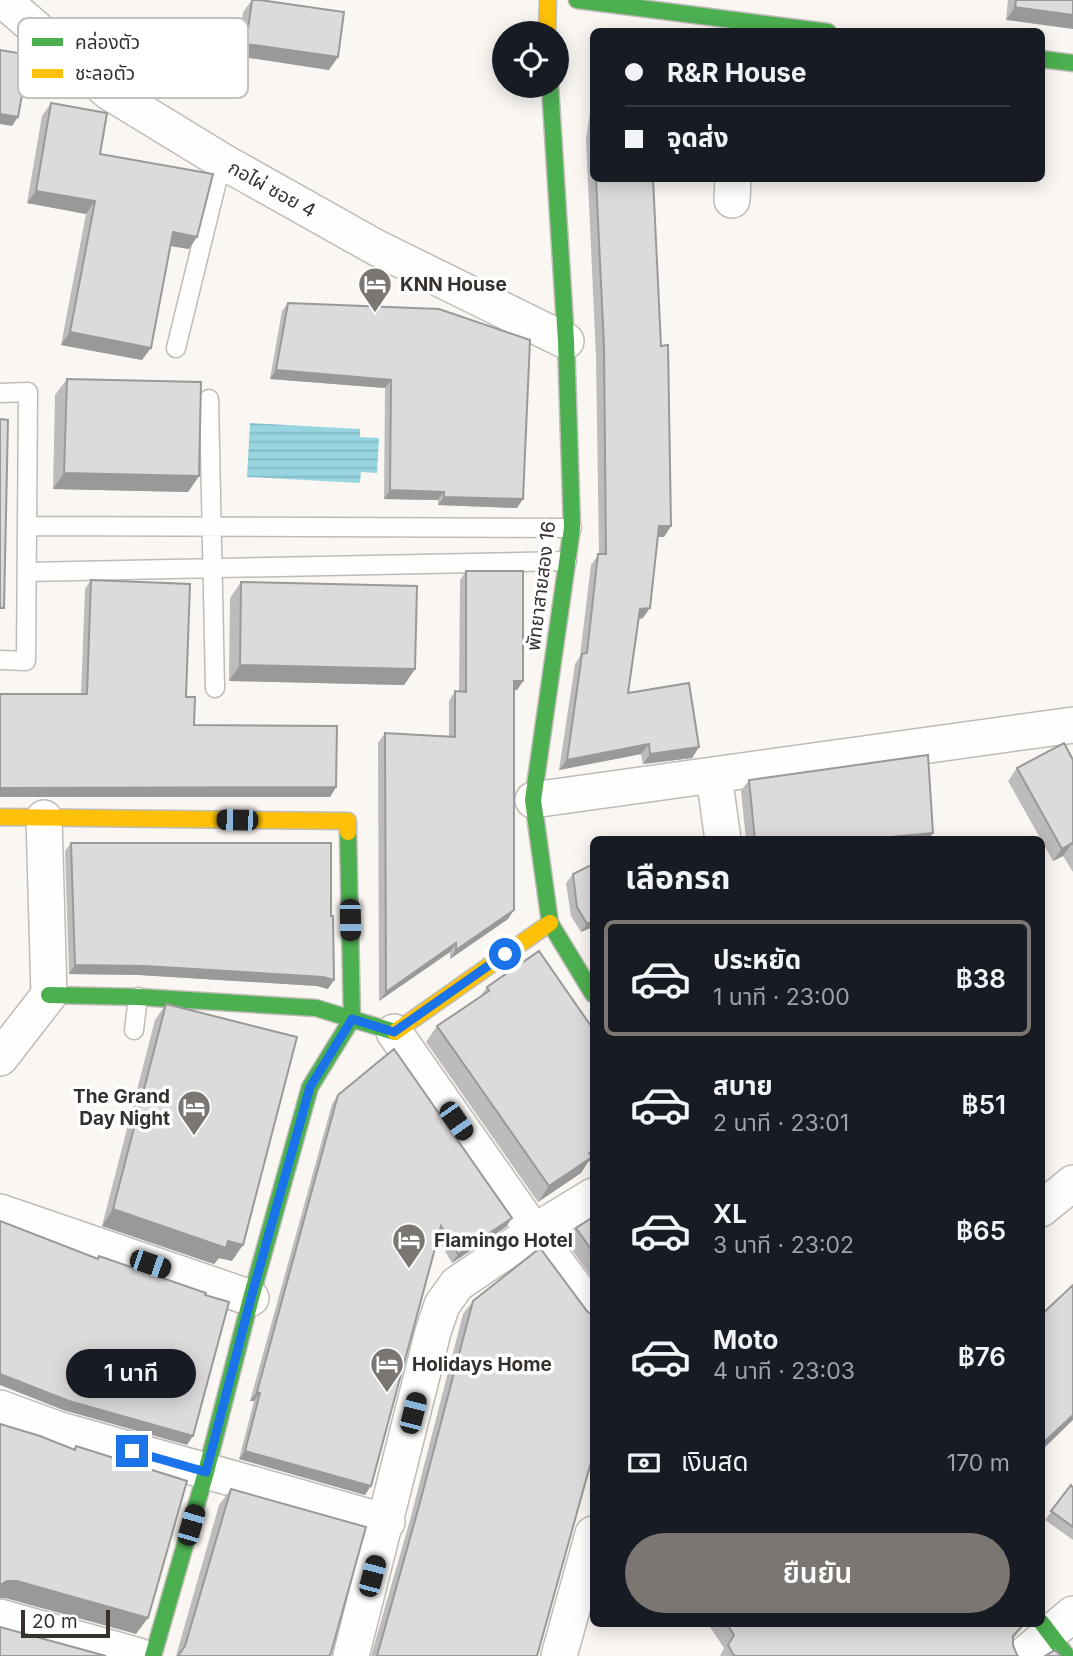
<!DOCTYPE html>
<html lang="th">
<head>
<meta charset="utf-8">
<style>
  body { margin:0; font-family:Inter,"Noto Sans Thai",sans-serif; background:#242831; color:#f1f3f6; height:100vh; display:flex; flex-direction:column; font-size:26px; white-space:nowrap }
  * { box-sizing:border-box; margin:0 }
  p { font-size:23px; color:#9ea1a6 }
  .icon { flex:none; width:38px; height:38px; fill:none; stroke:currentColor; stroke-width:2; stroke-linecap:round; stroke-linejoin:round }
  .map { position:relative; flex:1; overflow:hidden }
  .sheet { position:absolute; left:590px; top:836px; width:455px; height:791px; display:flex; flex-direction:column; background:#171b24; border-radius:10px; box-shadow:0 4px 18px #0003 }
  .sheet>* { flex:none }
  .banner { position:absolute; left:590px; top:28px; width:455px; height:154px; border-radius:10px; box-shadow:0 4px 18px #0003; display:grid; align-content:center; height:154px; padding:0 35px; background:#171b24 }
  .buttons { position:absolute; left:492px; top:21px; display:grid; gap:14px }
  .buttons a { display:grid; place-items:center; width:77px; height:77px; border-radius:50%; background:#171b24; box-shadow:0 4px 18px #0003; font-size:35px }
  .scale { position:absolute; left:21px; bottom:18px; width:89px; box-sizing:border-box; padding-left:7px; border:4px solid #36312c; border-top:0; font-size:19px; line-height:24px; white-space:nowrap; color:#36312c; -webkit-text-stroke:5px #fff; paint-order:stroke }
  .end { position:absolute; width:32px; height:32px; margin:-16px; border:9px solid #1a73e8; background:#fff; box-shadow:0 0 0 4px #fff }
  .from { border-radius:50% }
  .bubble { position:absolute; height:49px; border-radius:24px; background:#171b24; box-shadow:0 4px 18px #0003; font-size:23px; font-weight:600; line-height:49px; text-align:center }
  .car { position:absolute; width:21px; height:42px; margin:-21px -10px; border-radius:9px; box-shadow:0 0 5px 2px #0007; background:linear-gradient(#222 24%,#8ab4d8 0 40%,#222 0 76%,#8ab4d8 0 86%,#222 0) }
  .banner b { display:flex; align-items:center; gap:24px; height:66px; font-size:26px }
  .banner b+b { border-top:2px solid #363941 }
  .banner i { width:18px; height:18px; background:#f1f3f6 }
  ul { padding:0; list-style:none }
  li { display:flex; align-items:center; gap:21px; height:116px; margin:0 14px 10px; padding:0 21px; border:4px solid transparent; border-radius:10px }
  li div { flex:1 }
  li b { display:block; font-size:26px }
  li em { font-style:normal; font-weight:600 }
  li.current { border-color:#7b7671 }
  li>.icon { width:63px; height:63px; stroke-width:1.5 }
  h2 { padding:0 35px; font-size:32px; line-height:84px }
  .pay { display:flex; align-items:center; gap:18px; height:77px; padding:0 35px; font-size:26px }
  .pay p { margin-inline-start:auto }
  .button { display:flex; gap:14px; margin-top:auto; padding:14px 35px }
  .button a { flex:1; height:80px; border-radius:42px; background:#7b7671; color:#fff; font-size:28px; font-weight:600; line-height:80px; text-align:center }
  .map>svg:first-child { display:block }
  .water { fill:url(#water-rules) }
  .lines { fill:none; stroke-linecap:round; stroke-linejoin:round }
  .lane-casing { stroke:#bfbbb6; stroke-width:21 }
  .street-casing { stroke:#bfbbb6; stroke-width:38 }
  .fast-casing { stroke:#bfbbb6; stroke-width:19 }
  .slow-casing { stroke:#bfbbb6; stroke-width:19 }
  .lane { stroke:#fefefd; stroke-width:18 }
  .street { stroke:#fefefd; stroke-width:35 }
  .fast { stroke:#4caf50; stroke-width:16 }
  .slow { stroke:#ffc107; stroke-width:16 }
  .wall { fill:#bdbbbc }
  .shaded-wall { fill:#9a9999 }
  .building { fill:#dcdadb; stroke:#9a9999; stroke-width:2 }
  .route { stroke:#1a73e8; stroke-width:9 }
  .labels { text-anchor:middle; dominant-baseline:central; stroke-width:7; stroke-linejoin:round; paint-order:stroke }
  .street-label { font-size:19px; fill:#36312c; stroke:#fff }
  .poi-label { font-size:19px; font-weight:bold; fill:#36312c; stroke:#fff; text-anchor:start }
  .key { fill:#fff; stroke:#c3c1c0; stroke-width:2 }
  .key-label { font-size:19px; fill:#36312c }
</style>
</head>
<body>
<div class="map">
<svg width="1073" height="1656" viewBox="0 0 1073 1656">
  <defs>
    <pattern id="water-rules" width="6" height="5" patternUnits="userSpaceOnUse" patternTransform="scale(1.75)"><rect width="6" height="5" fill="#97d5e0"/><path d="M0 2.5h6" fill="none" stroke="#83b7c0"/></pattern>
  </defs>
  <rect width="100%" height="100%" fill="#faf6f2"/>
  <path class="water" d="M250 423 360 429V437L379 438 377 473 361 472 360 483 247 477Z"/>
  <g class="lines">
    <g class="lane-casing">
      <path id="lane" d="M176 348 222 161
        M0 393 28 392 26 661 0 660
        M209 399 215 688
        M27 526 572 528
        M27 572 567 561
        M134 1030 138 997"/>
    </g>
    <g class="street-casing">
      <path id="street" d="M3 0 109 92 222 161 377 248 566 341
        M732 200 733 178
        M714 776 723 840
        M533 800 1073 725
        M394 1032 534 1232 593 1312
        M0 1058 49 995 44 818
        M1041 1209 1073 1183
        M0 1212 251 1298
        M0 1408 57 1429 387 1522
        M0 1617 139 1656
        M351 1656 433 1332 442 1305 457 1284 534 1232 593 1196
        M559 1656 593 1534
        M1023 1656 1073 1614"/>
    </g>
    <g class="fast-casing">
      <path id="fast" d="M577 0 828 32
        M1041 59 1073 63
        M550 86 566 341 572 528 533 800 550 923 593 994
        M49 995 138 997 316 1008 352 1019 348 832
        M1041 1622 1067 1656
        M153 1656 206 1472 251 1298 310 1087 352 1019 395 1032"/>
    </g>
    <g class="slow-casing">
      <path id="slow" d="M547 33 548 0
        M0 817 348 821V832
        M395 1032 550 923"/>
    </g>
    <use href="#lane" class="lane"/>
    <use href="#street" class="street"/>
    <use href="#fast" class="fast"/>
    <use href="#slow" class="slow"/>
  </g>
  <path class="wall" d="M252 0H260L329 70 237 56 243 12Z
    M1008 0H1073L1006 20Z
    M593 93V178H653L661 346 671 526 664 537H658L643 618 639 619 628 693 699 747 692 758 643 764 641 754 559 770 575 664 580 656 591 565 599 554 596 357 586 139Z
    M51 103 100 154 189 249 171 246 142 360 61 345 86 214 27 203 42 116Z
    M288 303 439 309 517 508 438 505V500L384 499 385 388 270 379 282 311Z
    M67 379 199 476 188 492 53 489 55 395Z
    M466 571 523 681 517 690H514L508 919 450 959V952L379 1001 378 743 385 733 449 736V701L455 691 459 692 460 580Z
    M91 580 186 697 194 725 336 787 330 797 81 694 85 589Z
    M241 582 415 669 404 685 229 681 230 598Z
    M1073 760V872L1063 856 1053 861 1008 781 1017 768Z
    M749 780 928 840H746L741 791Z
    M71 843 328 989 317 986 139 975 69 974 65 851Z
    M573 874 593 927 581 932 571 916 566 883Z
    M487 987 593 1029V1159L588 1162 581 1173 538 1202 426 1042 437 1026 479 998Z
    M166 1004 232 1261 219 1258 214 1264 102 1226 155 1020Z
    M338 1095 506 1227 452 1263 438 1239 365 1495 239 1459 254 1401H250L332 1104Z
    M593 1217V1279L566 1242 576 1228Z
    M473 1301 587 1311 537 1656H371L410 1520 463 1314Z
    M1071 1485 1073 1488V1540L1045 1520Z
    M231 1489 330 1656H176L219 1505Z
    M708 1624H1025L1013 1639V1645L1017 1655 1018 1656H720L724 1648Z"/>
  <path class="shaded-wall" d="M1015 7 1073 15V29L1006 20Z
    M246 44 338 57 329 70 237 56Z
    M0 114 18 117 12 126 0 124Z
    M36 191 95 201 86 214 27 203Z
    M173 232 197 237 189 249 164 245Z
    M70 332 151 348 142 360 61 345Z
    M276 370 391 380 385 388 270 379Z
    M64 473 199 476 188 492 53 489Z
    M390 490 444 492 438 500 384 499Z
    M444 497 523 499 517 508 438 505Z
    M659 526H671L664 537H651Z
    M650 608 643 618 633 620 640 609Z
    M240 665 415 669 404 685 229 681Z
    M514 681H523L517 690H507Z
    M649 744 641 754 559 770 567 760Z
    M699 747 692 758 643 764 650 754Z
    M336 787 330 797H0V788Z
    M933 833 928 840H858Z
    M1072 843 1063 856 1053 861 1062 849Z
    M514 910 508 919 450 959 456 950Z
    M593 921V927L581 932 587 924Z
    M456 943 450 952 379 1001 386 992Z
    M75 965 145 966 323 977 334 980 328 989 317 986 139 975 69 974Z
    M593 1150V1159L588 1162 581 1173 538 1202 549 1186Z
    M113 1209 228 1241 243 1245 232 1261 219 1258 214 1264 102 1226Z
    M512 1218 506 1227 452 1263 458 1254Z
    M0 1374 193 1436 187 1445 63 1410 0 1385Z
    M257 1392 260 1393 254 1401H250Z
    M1073 1415V1420L1041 1451V1445Z
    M245 1451 371 1486 365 1495 239 1459Z
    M7 1581H17L148 1618 136 1634 5 1598H0V1585Z"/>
  <path class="building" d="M252 0H260L344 12 338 57 246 44Z
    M1016 0H1073V15L1015 7Z
    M0 50 29 55 18 117 0 114Z
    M51 103 107 113 100 154 213 174 197 237 173 232 151 348 70 332 95 201 36 191Z
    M596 178H653L661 346 668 345 671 526H659L650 608 640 609 628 693 689 683 699 747 650 754 649 744 567 760 582 654 587 653 598 554H606L604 346Z
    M288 303 439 309 530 340 523 499 444 497V492L390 490 391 380 276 370Z
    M67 379 201 382 199 476 64 473Z
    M0 419 8 420 4 608H0Z
    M466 571H523V681H514V910L456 950V943L386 992 385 733 455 737V691L466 692Z
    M91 580 190 584 186 697H195L194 725 337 726 336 787 0 788V694H87Z
    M241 582 417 586 415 669 240 665Z
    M1064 743 1073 760V844L1072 843 1062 849 1017 768Z
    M928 755 933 833 858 840H755L749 780Z
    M71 843H331V916H333L334 980 323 977 145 966 75 965Z
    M593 864V921L587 924 577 907 573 874Z
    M539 951 593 1029V1150L589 1153 592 1157 549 1186 437 1026 489 991 487 987Z
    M166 1004 297 1037 243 1245 228 1241 226 1248 113 1209Z
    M394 1049 512 1218 458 1254 441 1226 371 1486 245 1451 260 1393 257 1392 338 1095Z
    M593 1217V1252L576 1228Z
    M0 1221 98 1259 99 1256 206 1293 205 1295 229 1302 193 1436 69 1401 0 1374Z
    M540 1248 587 1311 593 1316V1455L537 1656H377L419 1506 473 1301Z
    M1073 1285V1415L1041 1445V1315Z
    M0 1424 40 1436 75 1450 76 1446 187 1481 148 1618 17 1581H7L0 1585Z
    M1071 1485 1073 1488V1527L1051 1511Z
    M231 1489 366 1527 330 1656H178L185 1646Z
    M727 1624H1024L1013 1636V1645L1017 1655 1018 1656H734L728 1645 734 1635Z
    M0 1627 106 1656H0Z
    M1055 1650 1061 1656H1045Z"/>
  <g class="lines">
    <path class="route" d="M132 1451 206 1472 251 1298 310 1087 352 1019 394 1032 505 954"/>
  </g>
  <defs>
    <g id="hotel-pin" transform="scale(1.75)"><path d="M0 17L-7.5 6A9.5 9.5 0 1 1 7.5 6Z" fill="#7b7671" stroke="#fff"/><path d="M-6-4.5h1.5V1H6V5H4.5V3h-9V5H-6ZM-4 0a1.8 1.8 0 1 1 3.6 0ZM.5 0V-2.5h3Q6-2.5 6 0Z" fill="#fff"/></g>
  </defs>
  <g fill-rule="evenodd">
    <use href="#hotel-pin" x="375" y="284"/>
    <use href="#hotel-pin" x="194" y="1107"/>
    <use href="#hotel-pin" x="409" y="1240"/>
    <use href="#hotel-pin" x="387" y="1364"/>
  </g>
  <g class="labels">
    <g class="street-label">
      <text transform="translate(272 189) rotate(29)">กอไผ่ ซอย 4</text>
      <text transform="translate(541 586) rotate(-83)">พัทยาสายสอง 16</text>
    </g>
    <g class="poi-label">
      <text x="400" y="284">KNN House</text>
      <text x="170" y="1096" text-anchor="end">The Grand<tspan x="170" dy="22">Day Night</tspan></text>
      <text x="434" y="1240">Flamingo Hotel</text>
      <text x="412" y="1364">Holidays Home</text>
    </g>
  </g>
  <rect x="18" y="18" width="230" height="80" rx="10" class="key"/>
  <rect x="32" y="38" width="31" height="8" fill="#4caf50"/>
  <rect x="32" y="69" width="31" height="9" fill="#ffc107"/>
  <g class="key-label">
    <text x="75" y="49">คล่องตัว</text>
    <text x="75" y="80">ชะลอตัว</text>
  </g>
</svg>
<div class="buttons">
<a><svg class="icon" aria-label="locate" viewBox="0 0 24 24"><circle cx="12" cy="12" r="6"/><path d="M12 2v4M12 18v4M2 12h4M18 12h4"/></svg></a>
</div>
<div class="scale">20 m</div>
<i class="end from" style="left:505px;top:954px"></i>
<i class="end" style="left:132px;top:1451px"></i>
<div class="bubble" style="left:66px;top:1349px;width:130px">1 นาที</div>
<i class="car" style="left:237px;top:820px;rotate:271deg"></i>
<i class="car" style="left:350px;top:920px;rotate:179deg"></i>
<i class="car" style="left:456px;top:1121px;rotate:145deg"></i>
<i class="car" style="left:150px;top:1264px;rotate:109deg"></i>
<i class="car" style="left:413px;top:1413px;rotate:14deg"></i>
<i class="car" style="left:191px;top:1525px;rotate:16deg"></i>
<i class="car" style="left:372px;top:1576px;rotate:15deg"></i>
<div class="banner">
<b><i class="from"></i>R&amp;R House</b>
<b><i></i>จุดส่ง</b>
</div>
<section class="sheet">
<h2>เลือกรถ</h2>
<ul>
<li class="current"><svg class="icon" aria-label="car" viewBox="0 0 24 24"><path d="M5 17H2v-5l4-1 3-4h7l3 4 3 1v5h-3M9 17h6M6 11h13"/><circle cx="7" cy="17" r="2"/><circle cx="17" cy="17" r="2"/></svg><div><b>ประหยัด</b><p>1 นาที · 23:00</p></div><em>฿38</em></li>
<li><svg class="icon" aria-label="car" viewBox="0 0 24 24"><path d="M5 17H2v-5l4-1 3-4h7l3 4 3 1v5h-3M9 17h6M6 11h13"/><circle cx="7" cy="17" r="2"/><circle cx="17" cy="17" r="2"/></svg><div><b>สบาย</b><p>2 นาที · 23:01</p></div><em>฿51</em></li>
<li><svg class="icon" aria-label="car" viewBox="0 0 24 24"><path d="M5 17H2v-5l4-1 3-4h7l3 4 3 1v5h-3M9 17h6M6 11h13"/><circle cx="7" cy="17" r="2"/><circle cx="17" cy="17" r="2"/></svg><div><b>XL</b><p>3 นาที · 23:02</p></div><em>฿65</em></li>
<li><svg class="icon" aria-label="car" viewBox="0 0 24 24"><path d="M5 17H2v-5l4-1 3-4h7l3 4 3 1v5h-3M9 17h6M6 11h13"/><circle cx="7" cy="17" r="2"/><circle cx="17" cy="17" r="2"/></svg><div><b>Moto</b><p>4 นาที · 23:03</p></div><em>฿76</em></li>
</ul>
<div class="pay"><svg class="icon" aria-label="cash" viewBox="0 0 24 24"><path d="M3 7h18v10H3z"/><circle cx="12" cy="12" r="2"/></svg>เงินสด<p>170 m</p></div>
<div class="button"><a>ยืนยัน</a></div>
</section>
</div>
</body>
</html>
